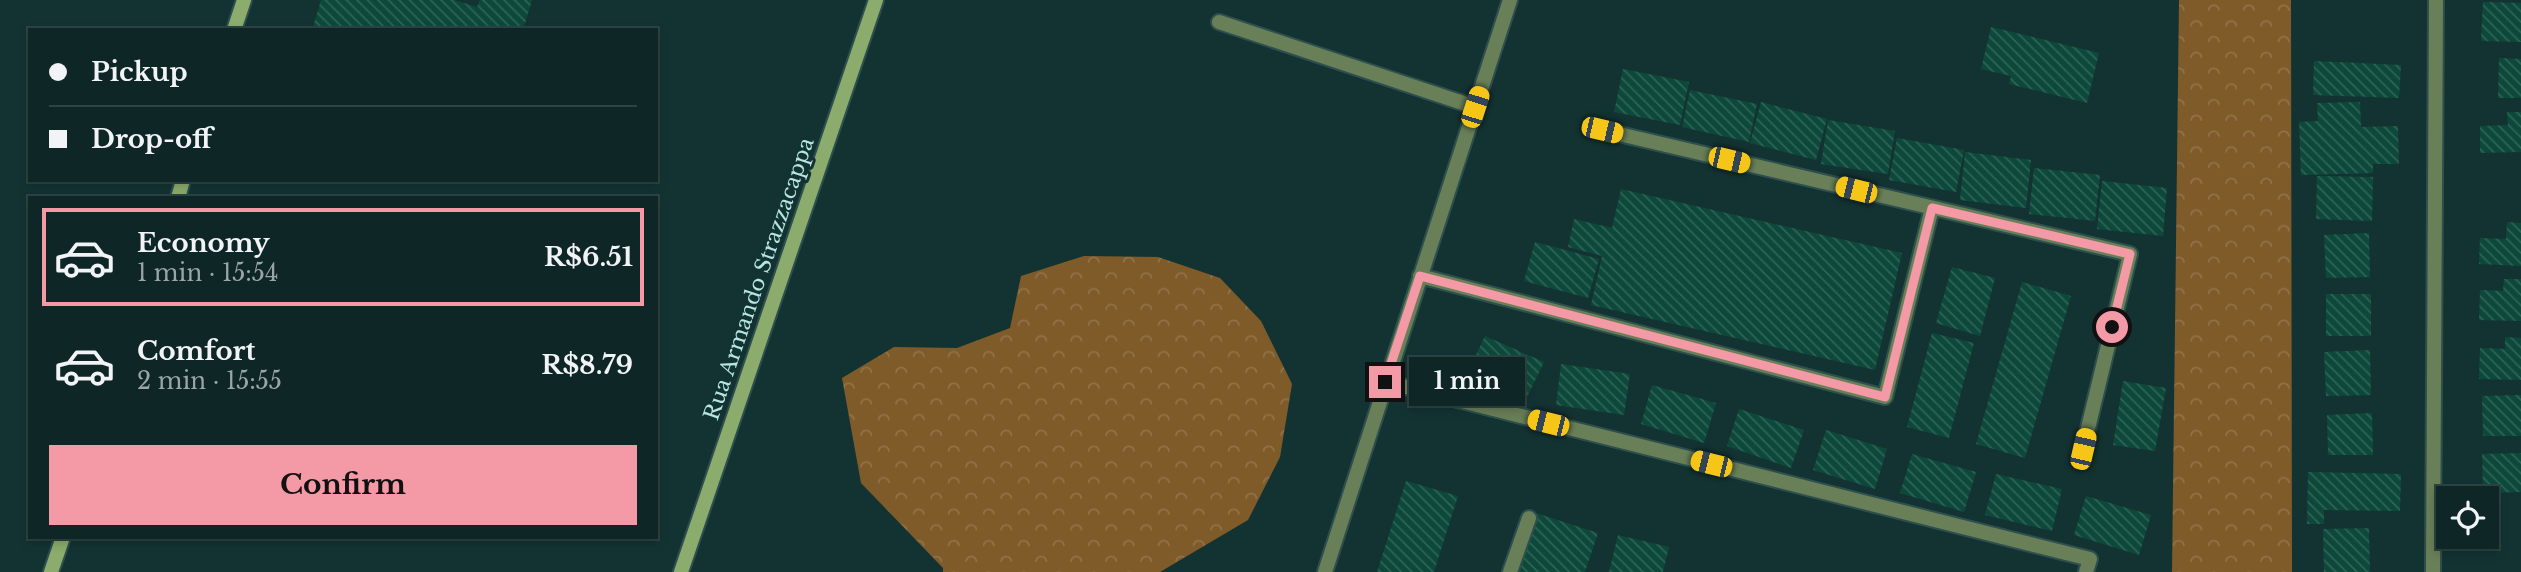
<!DOCTYPE html>
<html lang="en">
<head>
<meta charset="utf-8">
<style>
  body { margin:0; font-family:"Libre Baskerville",serif; background:#172e2e; color:#f1f3f6; height:100vh; display:flex; flex-direction:column; font-size:26px; white-space:nowrap }
  * { box-sizing:border-box; margin:0 }
  p { font-size:23px; color:#9ba5a7 }
  .icon { flex:none; width:38px; height:38px; fill:none; stroke:currentColor; stroke-width:2; stroke-linecap:round; stroke-linejoin:round }
  .map { position:relative; flex:1; overflow:hidden }
  .sheet { position:absolute; left:28px; top:196px; width:630px; height:343px; display:flex; flex-direction:column; background:#0e2626; border-radius:0px; box-shadow:0 4px 10px #0003,0 0 0 2px #2e4343 }
  .sheet>* { flex:none }
  .top-card { position:absolute; left:28px; top:28px; width:630px; height:154px; border-radius:0px; box-shadow:0 4px 10px #0003,0 0 0 2px #2e4343; display:grid; align-content:center; height:154px; padding:0 21px; background:#0e2626 }
  .buttons { position:absolute; left:2436px; top:486px; display:grid; gap:14px }
  .buttons a { display:grid; place-items:center; width:63px; height:63px; border-radius:0px; background:#0e2626; box-shadow:0 4px 10px #0003,0 0 0 2px #2e4343; font-size:35px }
  .end { position:absolute; width:32px; height:32px; margin:-16px; border:9px solid #f49aa6; background:#111; box-shadow:0 0 0 4px #111 }
  .from { border-radius:50% }
  .bubble { position:absolute; height:49px; border-radius:0px; background:#0e2626; box-shadow:0 4px 10px #0003,0 0 0 2px #2e4343; font-size:23px; font-weight:700; line-height:49px; text-align:center }
  .car { position:absolute; width:21px; height:42px; margin:-21px -10px; border-radius:9px; box-shadow:0 0 5px 2px #0007; background:linear-gradient(#f5c518 24%,#345 0 40%,#f5c518 0 76%,#345 0 86%,#f5c518 0) }
  .top-card b { display:flex; align-items:center; gap:24px; height:66px; font-size:26px }
  .top-card b+b { border-top:2px solid #2e4343 }
  .top-card i { width:18px; height:18px; background:#f1f3f6 }
  ul { padding:12px 0 0; list-style:none }
  li { display:flex; align-items:center; gap:21px; height:98px; margin:0 14px 10px; padding:0 7px; border:4px solid transparent; border-radius:0px }
  li div { flex:1 }
  li b { display:block; font-size:26px }
  li em { font-style:normal; font-weight:700 }
  li.selected { border-color:#f49aa6 }
  li>.icon { width:63px; height:63px; stroke-width:1.5 }
  .cta { display:flex; gap:14px; margin-top:auto; padding:14px 21px }
  .cta a { flex:1; height:80px; border-radius:0px; background:#f49aa6; color:#111; font-size:28px; font-weight:700; line-height:80px; text-align:center }
  .map>svg:first-child { display:block }
  .forest { fill:url(#forest-crowns) }
  .building { fill:url(#building-back-hatch) }
  .lines { fill:none; stroke-linecap:round; stroke-linejoin:round }
  .lane-casing { stroke:#2d4f4e; stroke-width:18 }
  .street-casing { stroke:#2d4f4e; stroke-width:18 }
  .secondary-casing { stroke:#2d4f4e; stroke-width:18 }
  .lane { stroke:#697f57; stroke-width:14 }
  .street { stroke:#697f57; stroke-width:14 }
  .secondary { stroke:#8bac6c; stroke-width:14 }
  .route { stroke:#f49aa6; stroke-width:9 }
  .labels { text-anchor:middle; dominant-baseline:central; stroke-width:6; stroke-linejoin:round; paint-order:stroke }
  .street-label { font-size:21px; fill:#b7e5e2; stroke:#133332 }
</style>
</head>
<body>
<div class="map">
<svg width="2521" height="572" viewBox="0 0 2521 572">
  <defs>
    <pattern id="forest-crowns" width="20" height="18" patternUnits="userSpaceOnUse" patternTransform="scale(1.75)"><rect width="20" height="18" fill="#805b2a"/><path d="M2 6a3 3 0 1 1 6 0M12 15a3 3 0 1 1 6 0" fill="none" stroke="#907249"/></pattern>
    <pattern id="building-back-hatch" width="6" height="6" patternUnits="userSpaceOnUse" patternTransform="scale(1.75)"><rect width="6" height="6" fill="#0d493a"/><path d="M-1 5l2 2M0 0l6 6M5-1l2 2" fill="none" stroke="#2e6356"/></pattern>
  </defs>
  <rect width="100%" height="100%" fill="#133332"/>
  <path class="forest" d="M2179 0H2291L2292 572H2172Z
    M1084 256 1158 257 1220 278 1261 321 1292 384 1280 457 1248 520 1160 572H943V568L861 483 842 378 894 347 957 348 1010 328 1021 276Z"/>
  <path class="building" d="M321 0H454L477 7 480 0H532L523 30H312Z
    M2483 2 2521 3V42L2481 41Z
    M1991 27 2099 53 2087 103 2009 84 2011 76 1981 69Z
    M2499 58 2521 59V98H2498Z
    M2314 61 2401 65 2399 98 2313 95Z
    M1623 69 1689 82 1680 125 1614 112Z
    M1690 90 1757 104 1749 142 1682 127Z
    M1761 102 1827 119 1816 160 1750 143Z
    M2360 102 2361 127 2398 126 2399 164H2373V173L2301 175 2299 122 2318 121 2317 103Z
    M2507 112H2521V152L2480 153V126L2508 125Z
    M1828 120 1895 131 1888 174 1821 164Z
    M1897 138 1964 150 1956 192 1889 180Z
    M1965 152 2031 160 2026 208 1960 200Z
    M2034 168 2100 175 2095 221 2029 214Z
    M2317 176 2373 177 2372 221 2316 219Z
    M2102 181 2167 188 2163 236 2097 229Z
    M1621 189 1902 253 1875 370 1591 305 1602 256 1568 247 1574 219 1612 228Z
    M2507 222 2521 223V266L2479 264 2480 238 2506 239Z
    M2369 233 2370 277 2326 278 2324 235Z
    M1535 242 1599 259 1588 298 1524 281Z
    M1952 267 1995 278 1980 336 1936 323Z
    M2504 279H2521V321L2479 320 2480 290 2503 291Z
    M2022 282 2071 296 2025 458 1976 444Z
    M2326 294H2371V336H2326Z
    M1932 333 1974 343 1949 438 1907 427Z
    M1485 336 1544 362 1526 399 1468 372Z
    M2505 337 2521 338V380L2479 379 2480 348 2505 349Z
    M2370 350 2371 395 2326 396 2324 352Z
    M1561 364 1630 374 1624 415 1556 405Z
    M2123 381 2166 388 2155 451 2113 445Z
    M1652 385 1716 403 1704 443 1641 424Z
    M2521 395V436H2483L2482 396Z
    M1739 409 1804 430 1791 468 1727 446Z
    M2372 413 2373 455H2328L2327 415Z
    M1826 430 1887 449 1875 489 1813 470Z
    M2521 453V492L2483 493 2482 454Z
    M1912 454 1976 472 1964 512 1900 493Z
    M2308 472 2401 474 2400 511 2324 510V524H2307Z
    M1996 474 2062 489 2052 531 1985 515Z
    M1406 481 1458 496 1434 572H1377Z
    M2086 496 2151 515 2139 555 2074 535Z
    M1536 513 1598 533 1585 572H1517Z
    M2369 528 2370 572H2324L2323 529Z
    M1618 535 1669 547 1663 572H1609Z"/>
  <g class="lines">
    <g class="lane-casing">
      <path id="lane" d="M1219 22 1475 107"/>
    </g>
    <g class="street-casing">
      <path id="street" d="M1602 130 2130 254 2083 449
        M1420 276 1885 397 1932 208
        M1386 382 2090 559 2086 572
        M1325 572 1510 0
        M1510 572 1529 518
        M2433 572 2436 0"/>
    </g>
    <g class="secondary-casing">
      <path id="secondary" d="M234 30 244 0
        M178 198 183 180
        M51 572 63 537
        M681 572 876 0"/>
    </g>
    <use href="#lane" class="lane"/>
    <use href="#street" class="street"/>
    <use href="#secondary" class="secondary"/>
  </g>
  <g class="lines">
    <path class="route" d="M1385 382 1420 276 1885 397 1932 208 2130 254 2112 327"/>
  </g>
  <g class="labels">
    <g class="street-label">
      <text transform="translate(759 279) rotate(-71)">Rua Armando Strazzacappa</text>
    </g>
  </g>
</svg>
<div class="buttons">
<a><svg class="icon" aria-label="locate" viewBox="0 0 24 24"><circle cx="12" cy="12" r="6"/><path d="M12 2v4M12 18v4M2 12h4M18 12h4"/></svg></a>
</div>
<i class="end from" style="left:2112px;top:327px"></i>
<i class="end" style="left:1385px;top:382px"></i>
<div class="bubble" style="left:1409px;top:357px;width:116px">1 min</div>
<i class="car" style="left:1475px;top:107px;rotate:18deg"></i>
<i class="car" style="left:1602px;top:130px;rotate:103deg"></i>
<i class="car" style="left:1729px;top:160px;rotate:103deg"></i>
<i class="car" style="left:1856px;top:190px;rotate:284deg"></i>
<i class="car" style="left:1548px;top:423px;rotate:284deg"></i>
<i class="car" style="left:2083px;top:449px;rotate:13deg"></i>
<i class="car" style="left:1711px;top:464px;rotate:284deg"></i>
<div class="top-card">
<b><i class="from"></i>Pickup</b>
<b><i></i>Drop-off</b>
</div>
<section class="sheet">
<ul>
<li class="selected"><svg class="icon" aria-label="car" viewBox="0 0 24 24"><path d="M5 17H2v-5l4-1 3-4h7l3 4 3 1v5h-3M9 17h6M6 11h13"/><circle cx="7" cy="17" r="2"/><circle cx="17" cy="17" r="2"/></svg><div><b>Economy</b><p>1 min · 15:54</p></div><em>R$6.51</em></li>
<li><svg class="icon" aria-label="car" viewBox="0 0 24 24"><path d="M5 17H2v-5l4-1 3-4h7l3 4 3 1v5h-3M9 17h6M6 11h13"/><circle cx="7" cy="17" r="2"/><circle cx="17" cy="17" r="2"/></svg><div><b>Comfort</b><p>2 min · 15:55</p></div><em>R$8.79</em></li>
</ul>
<div class="cta"><a>Confirm</a></div>
</section>
</div>
</body>
</html>
